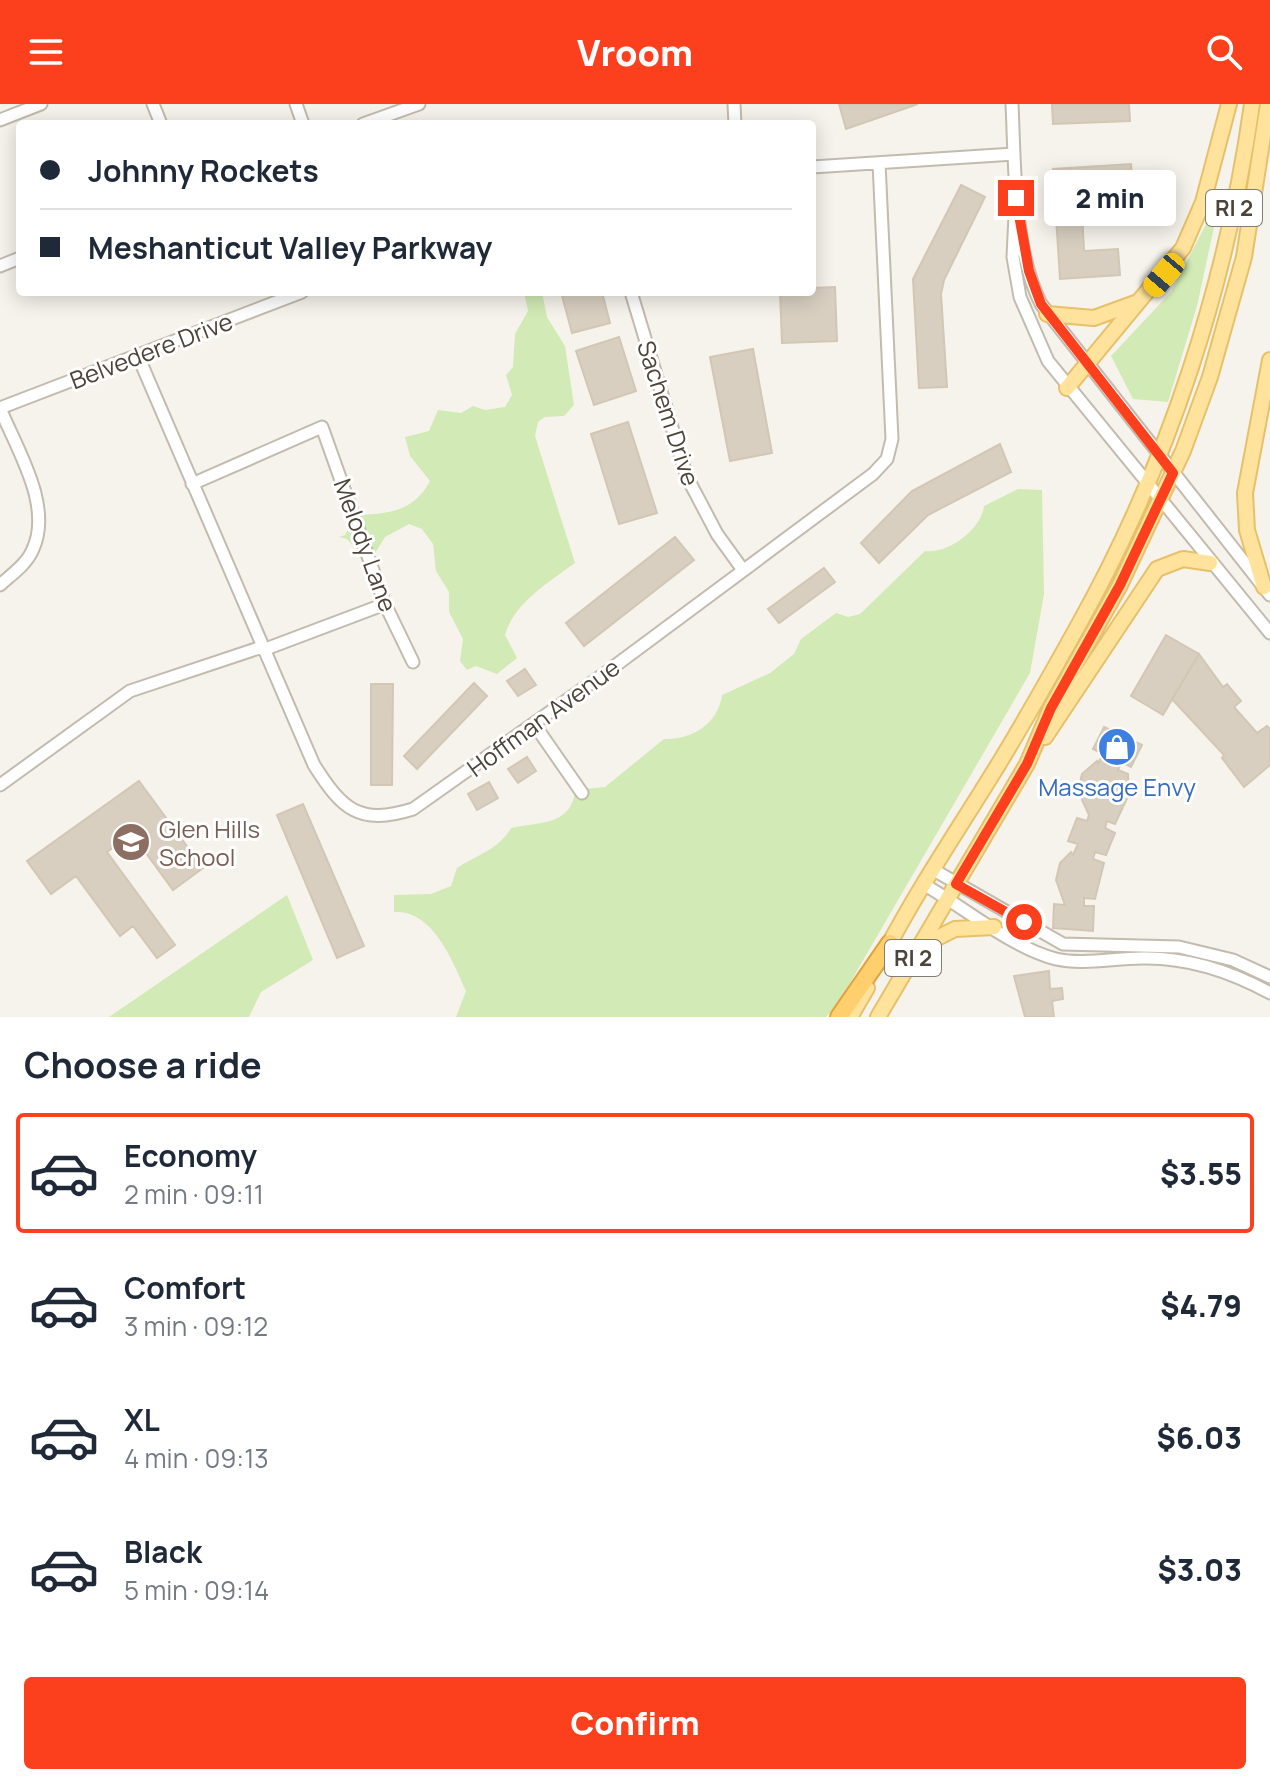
<!DOCTYPE html>
<html lang="en">
<head>
<meta charset="utf-8">
<style>
  body { margin:0; font-family:Manrope,sans-serif; background:#f6f6f7; color:#1f2937; height:100vh; display:flex; flex-direction:column; font-size:30px; white-space:nowrap }
  * { box-sizing:border-box; margin:0 }
  p { font-size:26px; color:#747a83 }
  .icon { flex:none; width:44px; height:44px; fill:none; stroke:currentColor; stroke-width:2; stroke-linecap:round; stroke-linejoin:round }
  .map { position:relative; height:913px; overflow:hidden }
  .details { display:flex; flex-direction:column; background:#fff; flex:1 }
  .details>* { flex:none }
  .top-card { position:absolute; left:16px; top:16px; width:800px; height:176px; border-radius:8px; box-shadow:0 4px 20px #0003; display:grid; align-content:center; height:176px; padding:0 24px; background:#fff }
  .end { position:absolute; width:36px; height:36px; margin:-18px; border:10px solid #fc3f1d; background:#fff; box-shadow:0 0 0 4px #fff }
  .from { border-radius:50% }
  .bubble { position:absolute; height:56px; border-radius:8px; background:#fff; box-shadow:0 4px 20px #0003; font-size:26px; font-weight:800; line-height:56px; text-align:center }
  .car { position:absolute; width:24px; height:48px; margin:-24px -12px; border-radius:10px; box-shadow:0 0 6px 2px #0007; background:linear-gradient(#f5c518 24%,#345 0 40%,#f5c518 0 76%,#345 0 86%,#f5c518 0) }
  .top-card b { display:flex; align-items:center; gap:28px; height:76px; font-size:30px }
  .top-card b+b { border-top:2px solid #e0e1e3 }
  .top-card i { width:20px; height:20px; background:#1f2937 }
  ul { padding:0; list-style:none }
  li { display:flex; align-items:center; gap:24px; height:120px; margin:0 16px 12px; padding:0 8px; border:4px solid transparent; border-radius:8px }
  li div { flex:1 }
  li b { display:block; font-size:30px }
  li em { font-style:normal; font-weight:800 }
  li.on { border-color:#fc3f1d }
  li>.icon { width:72px; height:72px; stroke-width:1.5 }
  h2 { padding:0 24px; font-size:36px; line-height:96px }
  .cta { display:flex; gap:16px; margin-top:auto; padding:16px 24px }
  .cta a { flex:1; height:92px; border-radius:8px; background:#fc3f1d; color:#fff; font-size:32px; font-weight:800; line-height:92px; text-align:center }
  header { display:flex; justify-content:space-between; align-items:center; height:104px; padding:0 24px; background:#fc3f1d; color:#fff; font-size:36px; font-weight:800 }
  .map>svg:first-child { display:block }
  .green { fill:#d2eab5 }
  .building { fill:#d8cfc1; stroke:#d3c7b4; stroke-width:2 }
  .lines { fill:none; stroke-linecap:round; stroke-linejoin:round }
  .minor-casing { stroke:#c2bbae; stroke-width:15 }
  .major-casing { stroke:#e6c16a; stroke-width:18 }
  .highway-casing { stroke:#e0a43c; stroke-width:20 }
  .minor { stroke:#fff; stroke-width:11 }
  .major { stroke:#ffe39c; stroke-width:14 }
  .highway { stroke:#ffcf6e; stroke-width:16 }
  .route { stroke:#fc3f1d; stroke-width:10 }
  .labels { text-anchor:middle; dominant-baseline:central; stroke-width:6; stroke-linejoin:round; paint-order:stroke }
  .shield { fill:#fff; stroke:#817c74; stroke-width:2 }
  .shield-label { font-size:22px; font-weight:bold; fill:#4b4439 }
  .street-label { font-size:24px; fill:#4b4439; stroke:#fff }
  .shop-label { font-size:24px; fill:#366cbe; stroke:#fff }
  .education-label { font-size:24px; fill:#785e54; stroke:#fff; text-anchor:start }
</style>
</head>
<body>
<header><svg class="icon" aria-label="menu" viewBox="0 0 24 24"><path d="M4 6h16M4 12h16M4 18h16"/></svg>Vroom<svg class="icon" aria-label="search" viewBox="0 0 24 24"><circle cx="10" cy="10" r="6"/><path d="M15 15l6 6"/></svg></header>
<div class="map">
<svg width="1270" height="913" viewBox="0 0 1270 913">
  <rect width="100%" height="100%" fill="#f6f3ec"/>
  <path class="green" d="M1221 91 1197 202 1168 298 1133 295 1111 252 1171 188Z
    M524 188H542L547 213 565 242 574 301 564 312 545 313 538 318 535 332 575 459C549 478 514 499 505 531L517 554 497 570 476 562 467 566 460 557 463 535 449 508V488L436 467 433 440 422 425 409 420 385 433 369 459 347 435 339 433 345 431 355 411C387 410 414 408 430 377L410 352 405 333 429 327 438 306 461 309 473 302 485 306 505 303 512 291 506 271 513 263 515 230 528 207Z
    M1018 385 1042 386 1044 490 1030 569 840 896 826 913H456L466 887C453 857 432 805 394 808V791L431 790 451 782 457 764C477 751 499 745 511 724 538 718 572 722 575 686L605 683 664 635C692 636 718 620 722 591L770 569 794 550 801 535 836 509 848 513 860 510 925 447C948 450 981 426 984 402Z
    M287 791 313 856 261 888 249 913H109Z"/>
  <path class="building" d="M839 0H918L846 25Z
    M1052 0H1129L1130 17 1053 20Z
    M1131 60 1133 84 1081 87 1084 147 1118 145 1120 171 1060 175 1053 65Z
    M961 81 985 93 944 176 941 190 947 283 919 284 913 175Z
    M835 183 837 237 782 239 780 188H812V184Z
    M561 188H602L610 219 572 229Z
    M619 233 636 287 594 301 576 247Z
    M753 245 772 349 730 357 710 253Z
    M628 318 657 409 619 420 591 330Z
    M1000 340 1011 368 928 411 879 459 861 439 912 387Z
    M675 433 694 456 584 542 566 519Z
    M824 464 835 478 779 519 768 505Z
    M1166 531 1199 550 1163 611 1131 592Z
    M1199 550 1223 583 1227 580 1241 597 1234 603 1257 629 1267 622 1270 625V661L1244 683 1222 654 1224 651 1172 595Z
    M525 565 536 581 518 592 507 577Z
    M474 579 487 592 417 665 404 652Z
    M371 580H393L392 681H371Z
    M1104 623 1142 641 1131 663 1093 645Z
    M1103 650 1121 659 1118 666 1128 670 1129 690 1115 720 1107 717 1105 724 1115 729 1106 751 1095 748 1093 755 1104 759 1095 795 1084 794V802H1094L1093 827 1053 824 1054 800 1065 801 1056 776 1060 759 1071 748 1073 751 1078 740 1068 737 1077 714 1087 717 1089 711 1078 687 1082 670 1097 657 1098 660Z
    M527 653 536 667 518 679 508 665Z
    M139 677 203 764 173 786 132 730 107 748 175 841 157 854 133 822 120 832 76 772 51 790 27 757Z
    M489 678 498 694 477 706 468 690Z
    M303 700 364 842 337 854 277 711Z
    M1049 867 1050 885 1062 884 1063 895 1052 897 1054 913H1025L1014 872Z"/>
  <g class="lines">
    <g class="minor-casing">
      <path id="minor" d="M153 0 161 20
        M296 0 303 20
        M734 0 735 20
        M1012 0C1015 62 1013 144 1041 200L1270 491
        M0 16 41 0
        M363 20 419 0
        M812 63 1014 50
        M1015 111 1013 153 1020 193 1048 257 1270 529
        M0 162 20 154
        M631 188 687 373 717 430 743 466
        M138 252 314 661C342 705 359 722 413 705L608 567 873 370 887 355 892 335 879 59
        M0 304 302 188
        M0 304C16 344 53 401 33 445 27 460 12 470 0 481
        M192 380 322 323 385 500 413 558
        M263 546 385 500
        M534 620 582 689
        M0 681 130 587 262 543
        M932 765 1063 840 1179 843 1233 856 1270 873
        M923 780C964 803 1012 844 1056 855 1083 861 1114 854 1142 854 1188 853 1230 867 1270 889"/>
    </g>
    <g class="major-casing">
      <path id="major" d="M1047 210 1094 214 1135 199
        M1067 284 1183 144 1203 98 1229 0
        M1264 483 1247 426 1245 389 1270 256
        M1045 633 1157 465 1183 455 1210 459
        M921 842 955 825 994 823
        M885 848C919 783 960 723 998 661 1026 615 1053 567 1079 520 1168 361 1227 180 1252 0
        M850 913 867 884
        M878 913 1027 660 1051 604 1120 481 1183 347 1210 273 1244 153 1268 0"/>
    </g>
    <g class="highway-casing">
      <path id="highway" d="M839 913 890 839"/>
    </g>
    <use href="#minor" class="minor"/>
    <use href="#major" class="major"/>
    <use href="#highway" class="highway"/>
  </g>
  <g class="lines">
    <path class="route" d="M1016 94 1029 167 1041 200 1173 369 1120 481 1051 604 1027 660 956 780 1024 818"/>
  </g>
  <defs>
    <g id="shop-disc" transform="scale(2)"><circle r="9.5" fill="#3f7fe0" stroke="#fff"/><path d="M-5-2.5h2.3a2.7 3.5 0 0 1 5.4 0H5L5.5 6h-11ZM-1.5-2.5h3a1.5 2.3 0 0 0-3 0Z" fill="#fff"/></g>
    <g id="school-disc" transform="scale(2)"><circle r="9.5" fill="#8d6e63" stroke="#fff"/><path d="M0-5L7-2L0 1L-7-2ZM-4 1L0 2.5L4 1V4Q0 6-4 4Z" fill="#fff"/></g>
  </defs>
  <g fill-rule="evenodd">
    <use href="#shop-disc" x="1117" y="643"/>
    <use href="#school-disc" x="131" y="738"/>
  </g>
  <g class="labels">
    <g class="shield">
      <rect x="1206" y="86" width="56" height="36" rx="6"/>
      <rect x="885" y="836" width="56" height="36" rx="6"/>
    </g>
    <g class="shield-label">
      <text x="1234" y="104">RI 2</text>
      <text x="913" y="854">RI 2</text>
    </g>
    <g class="street-label">
      <text transform="translate(151 246) rotate(-21)">Belvedere Drive</text>
      <text transform="translate(669 309) rotate(72)">Sachem Drive</text>
      <text transform="translate(366 441) rotate(70)">Melody Lane</text>
      <text transform="translate(543 613) rotate(-36)">Hoffman Avenue</text>
    </g>
    <g class="shop-label">
      <text x="1117" y="682">Massage Envy</text>
    </g>
    <g class="education-label">
      <text x="159" y="724">Glen Hills<tspan x="159" dy="28">School</tspan></text>
    </g>
  </g>
</svg>
<i class="end from" style="left:1024px;top:818px"></i>
<i class="end" style="left:1016px;top:94px"></i>
<div class="bubble" style="left:1044px;top:66px;width:132px">2 min</div>
<i class="car" style="left:1164px;top:171px;rotate:220deg"></i>
<div class="top-card">
<b><i class="from"></i>Johnny Rockets</b>
<b><i></i>Meshanticut Valley Parkway</b>
</div>
</div>
<section class="details">
<h2>Choose a ride</h2>
<ul>
<li class="on"><svg class="icon" aria-label="car" viewBox="0 0 24 24"><path d="M5 17H2v-5l4-1 3-4h7l3 4 3 1v5h-3M9 17h6M6 11h13"/><circle cx="7" cy="17" r="2"/><circle cx="17" cy="17" r="2"/></svg><div><b>Economy</b><p>2 min · 09:11</p></div><em>$3.55</em></li>
<li><svg class="icon" aria-label="car" viewBox="0 0 24 24"><path d="M5 17H2v-5l4-1 3-4h7l3 4 3 1v5h-3M9 17h6M6 11h13"/><circle cx="7" cy="17" r="2"/><circle cx="17" cy="17" r="2"/></svg><div><b>Comfort</b><p>3 min · 09:12</p></div><em>$4.79</em></li>
<li><svg class="icon" aria-label="car" viewBox="0 0 24 24"><path d="M5 17H2v-5l4-1 3-4h7l3 4 3 1v5h-3M9 17h6M6 11h13"/><circle cx="7" cy="17" r="2"/><circle cx="17" cy="17" r="2"/></svg><div><b>XL</b><p>4 min · 09:13</p></div><em>$6.03</em></li>
<li><svg class="icon" aria-label="car" viewBox="0 0 24 24"><path d="M5 17H2v-5l4-1 3-4h7l3 4 3 1v5h-3M9 17h6M6 11h13"/><circle cx="7" cy="17" r="2"/><circle cx="17" cy="17" r="2"/></svg><div><b>Black</b><p>5 min · 09:14</p></div><em>$3.03</em></li>
</ul>
<div class="cta"><a>Confirm</a></div>
</section>
</body>
</html>
